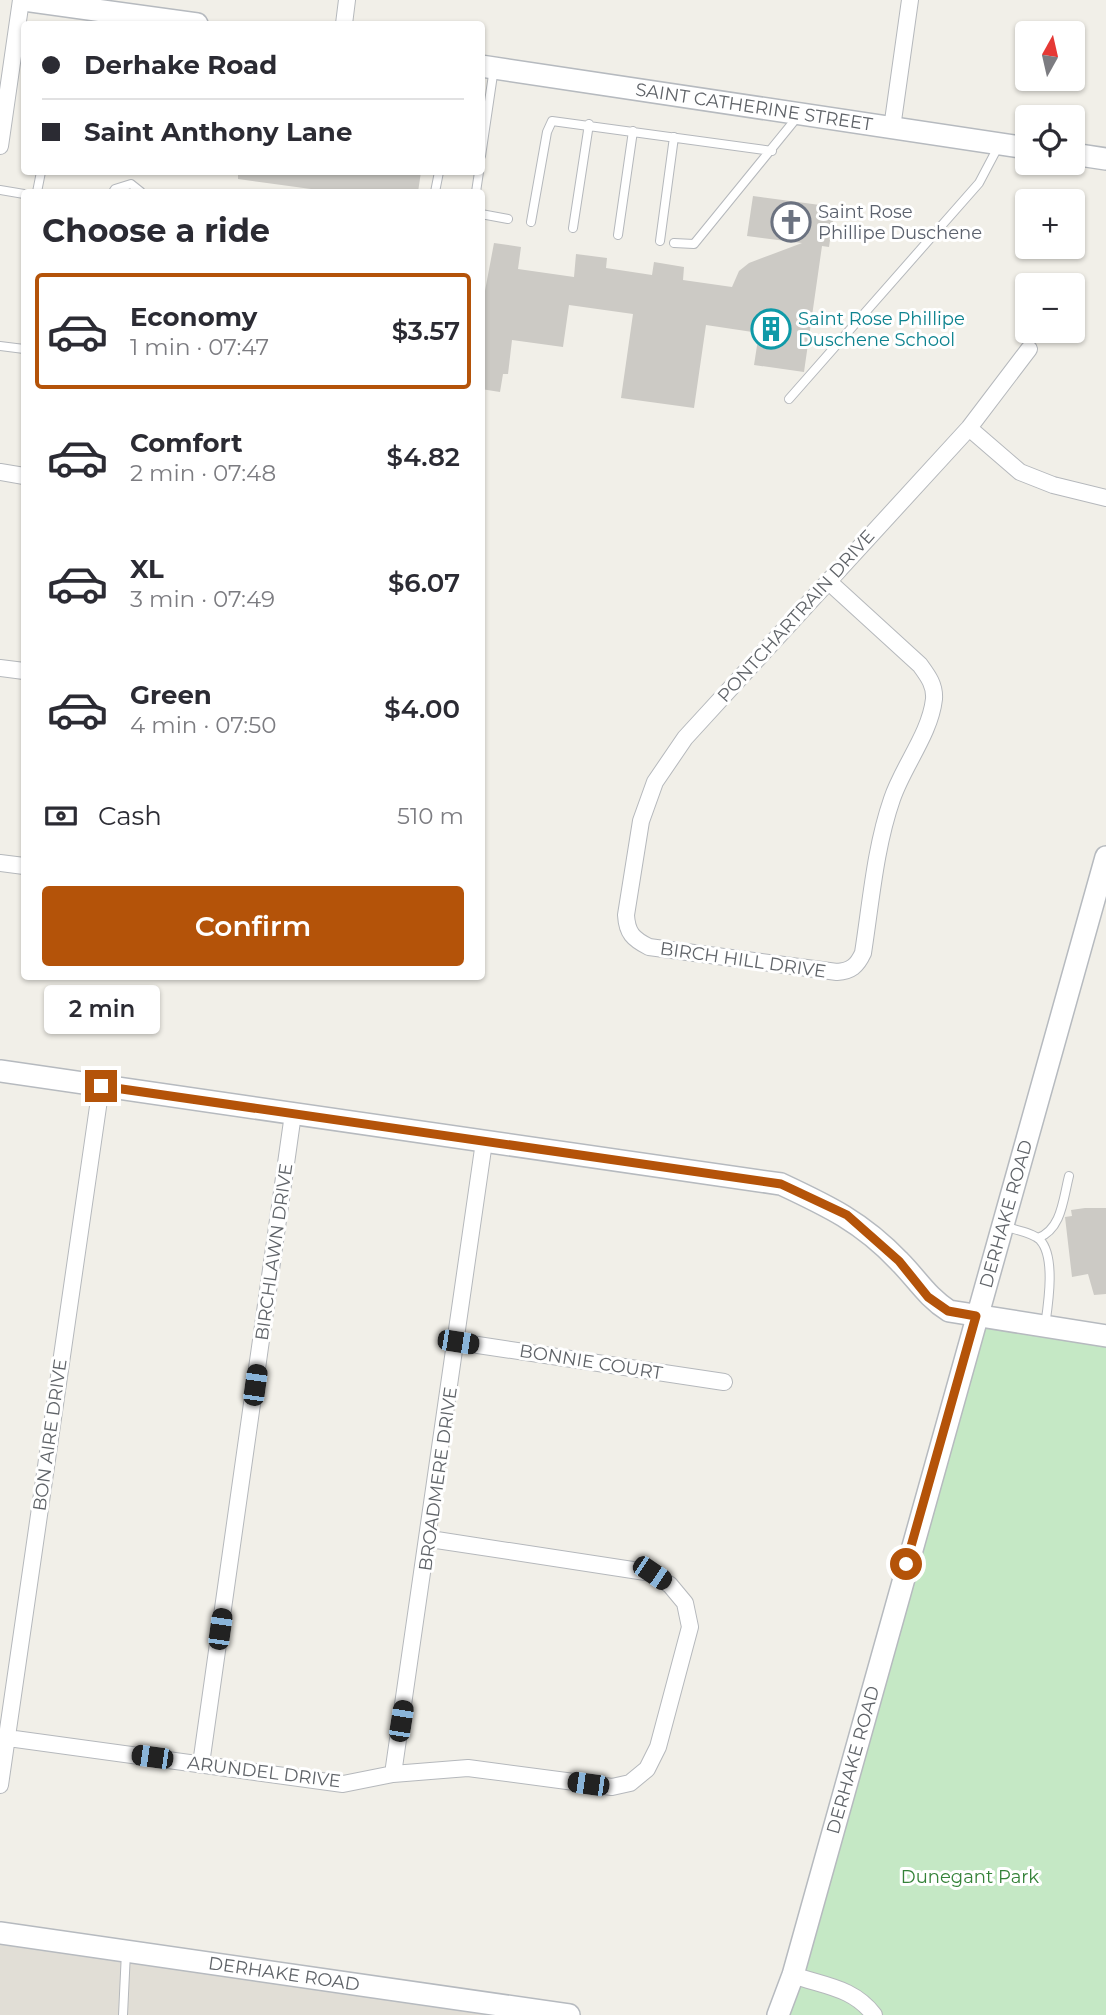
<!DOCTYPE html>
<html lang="en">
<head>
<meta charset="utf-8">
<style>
  body { margin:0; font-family:Montserrat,sans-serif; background:#f2f2f3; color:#2b2b33; height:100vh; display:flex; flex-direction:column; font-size:26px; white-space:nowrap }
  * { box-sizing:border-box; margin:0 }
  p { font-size:23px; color:#7c7c81 }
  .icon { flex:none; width:38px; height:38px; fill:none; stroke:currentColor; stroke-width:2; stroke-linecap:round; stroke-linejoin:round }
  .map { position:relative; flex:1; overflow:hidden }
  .drawer { position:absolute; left:21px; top:189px; width:464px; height:791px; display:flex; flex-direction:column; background:#fff; border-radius:7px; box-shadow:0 2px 5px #0004 }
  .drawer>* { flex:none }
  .top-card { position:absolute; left:21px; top:21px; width:464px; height:154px; border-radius:7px; box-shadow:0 2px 5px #0004; display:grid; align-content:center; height:154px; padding:0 21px; background:#fff }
  .needle { width:46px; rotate:8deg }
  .controls { position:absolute; left:1015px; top:21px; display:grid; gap:14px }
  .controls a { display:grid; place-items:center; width:70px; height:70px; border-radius:7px; background:#fff; box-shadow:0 2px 5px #0004; font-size:35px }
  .end { position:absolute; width:32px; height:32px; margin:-16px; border:9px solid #b45309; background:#fff; box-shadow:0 0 0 4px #fff }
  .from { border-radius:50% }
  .bubble { position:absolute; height:49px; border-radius:7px; background:#fff; box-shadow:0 2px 5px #0004; font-size:23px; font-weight:600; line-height:49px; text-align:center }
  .car { position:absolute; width:21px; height:42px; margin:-21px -10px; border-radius:9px; box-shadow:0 0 5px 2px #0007; background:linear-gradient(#222 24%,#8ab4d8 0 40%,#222 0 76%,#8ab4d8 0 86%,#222 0) }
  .top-card b { display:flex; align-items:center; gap:24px; height:66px; font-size:26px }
  .top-card b+b { border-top:2px solid #e1e1e2 }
  .top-card i { width:18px; height:18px; background:#2b2b33 }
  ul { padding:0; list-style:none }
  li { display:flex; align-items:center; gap:21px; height:116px; margin:0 14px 10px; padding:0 7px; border:4px solid transparent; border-radius:7px }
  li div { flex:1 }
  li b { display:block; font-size:26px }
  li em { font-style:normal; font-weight:600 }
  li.active { border-color:#b45309 }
  li>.icon { width:63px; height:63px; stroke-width:1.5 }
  h2 { padding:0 21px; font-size:32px; line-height:84px }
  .pay { display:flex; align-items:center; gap:18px; height:77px; padding:0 21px; font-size:26px }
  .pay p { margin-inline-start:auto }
  .cta { display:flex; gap:14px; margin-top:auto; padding:14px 21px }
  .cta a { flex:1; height:80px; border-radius:7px; background:#b45309; color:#fff; font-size:28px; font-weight:600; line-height:80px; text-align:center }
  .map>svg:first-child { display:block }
  .education { fill:#e1ded6 }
  .green { fill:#c5e8c5 }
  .building { fill:#cccac5 }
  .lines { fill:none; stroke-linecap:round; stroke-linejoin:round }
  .lane-casing { stroke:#b5b8bc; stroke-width:10 }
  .street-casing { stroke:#b5b8bc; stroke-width:18 }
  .secondary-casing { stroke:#b6babf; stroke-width:24 }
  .lane { stroke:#fff; stroke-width:8 }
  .street { stroke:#fff; stroke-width:16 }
  .secondary { stroke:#fff; stroke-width:21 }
  .route { stroke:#b45309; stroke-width:9 }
  .labels { text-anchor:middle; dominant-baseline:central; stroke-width:6; stroke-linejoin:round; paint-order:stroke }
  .street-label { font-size:18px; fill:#5f6368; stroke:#fff }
  .worship-label { font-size:18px; fill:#5b616d; stroke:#fff; text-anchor:start }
  .culture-label { font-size:18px; fill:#0d838f; stroke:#fff; text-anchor:start }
  .park-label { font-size:18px; fill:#348238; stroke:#fff }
</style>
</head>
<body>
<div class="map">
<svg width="1106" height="2015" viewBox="0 0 1106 2015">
  <rect width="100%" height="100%" fill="#f1efe8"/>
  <path class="education" d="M0 1940 519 2015H0Z"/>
  <path class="green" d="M989 1327 1106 1345V2015H789L802 1978 982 1330Z"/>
  <path class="building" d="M238 172H421L418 192H333L238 179Z
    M753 196 835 207 829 247 822 246 804 372 754 365 759 333 706 325 694 408 621 398 633 314 569 305 563 347 512 340 508 374H503L500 392 481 389V312L494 243 521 247 518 269 574 277 576 254 607 258 606 268 652 275 654 262 684 267 683 280 732 287 739 271 749 263 802 243 747 236Z
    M1085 1208H1106V1294L1094 1295 1088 1274 1072 1277 1065 1217 1072 1216 1071 1210Z"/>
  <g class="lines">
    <g class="lane-casing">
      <path id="lane" d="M481 156 494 68
        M0 190 24 194
        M37 192 41 172
        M113 192 115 189 131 184 141 192
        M435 192 439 172
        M476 192 479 172
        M481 214 508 219
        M531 222 547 132 552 121 772 151
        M573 228 589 124
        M618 235 633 131
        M660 241 674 137
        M674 243 694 244 799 115
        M0 346 24 349
        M789 399 979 183 998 147
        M1004 1226C1014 1230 1032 1232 1040 1240 1056 1257 1048 1305 1045 1326
        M1038 1238C1062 1229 1063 1199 1069 1176
        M123 2015 126 1952"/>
    </g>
    <g class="street-casing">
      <path id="street" d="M344 24 347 0
        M892 128 910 0
        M0 146 21 0
        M969 428 1020 472 1053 485 1106 498
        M0 472 24 476
        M828 581 920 665C928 676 935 685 934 699 930 734 903 766 892 799 875 848 871 902 863 953 857 966 851 971 837 972L649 947C633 939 627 933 626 915L641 821 655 782 685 738 969 428 1029 349
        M0 668 24 671
        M0 863 24 866
        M458 1342 724 1382
        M0 1737 343 1784 393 1774 468 1768 612 1787 630 1783 647 1769 658 1747 690 1627 685 1603 670 1585 652 1573 430 1539
        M201 1764 293 1114
        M393 1774 484 1142
        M0 1785 101 1086
        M793 1975C823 1986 853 1987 874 2015"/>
    </g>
    <g class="secondary-casing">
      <g id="secondary">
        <path d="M24 0 197 24"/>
        <path id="s1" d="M481 66 1027 148"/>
        <path d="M1073 154 1106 159"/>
        <path d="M0 1071 781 1184C828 1206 862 1222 899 1261 917 1279 927 1297 949 1311L1106 1336"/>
        <path id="s2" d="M0 1933 569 2015"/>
        <path id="s3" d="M778 2015 793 1975 1106 857"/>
      </g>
    </g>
    <use href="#lane" class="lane"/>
    <use href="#street" class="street"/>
    <use href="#secondary" class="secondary"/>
  </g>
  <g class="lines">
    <path class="route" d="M101 1086 781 1184 847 1215 899 1261 928 1297 948 1311 976 1316 906 1564"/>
  </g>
  <defs>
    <g id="church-ring" transform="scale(2.0125)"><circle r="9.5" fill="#fff" stroke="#6b7280" stroke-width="1.5"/><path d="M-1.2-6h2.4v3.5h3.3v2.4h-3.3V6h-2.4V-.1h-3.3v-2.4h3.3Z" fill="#6b7280"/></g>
    <g id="building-ring" transform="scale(2.0125)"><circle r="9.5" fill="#fff" stroke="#0f9aa8" stroke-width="1.5"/><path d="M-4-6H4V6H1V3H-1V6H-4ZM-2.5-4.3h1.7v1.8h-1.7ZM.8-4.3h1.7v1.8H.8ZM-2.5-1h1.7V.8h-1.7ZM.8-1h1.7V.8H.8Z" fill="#0f9aa8"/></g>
  </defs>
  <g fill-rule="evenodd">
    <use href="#church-ring" x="791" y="222"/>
    <use href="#building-ring" x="771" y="329"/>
  </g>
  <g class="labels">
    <g class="street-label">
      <text stroke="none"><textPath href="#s1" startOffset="276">SAINT CATHERINE STREET</textPath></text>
      <text transform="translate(796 616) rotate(-48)">PONTCHARTRAIN DRIVE</text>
      <text transform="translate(743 960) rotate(8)">BIRCH HILL DRIVE</text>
      <text stroke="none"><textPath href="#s3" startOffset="833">DERHAKE ROAD</textPath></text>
      <text transform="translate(274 1252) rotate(-82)">BIRCHLAWN DRIVE</text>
      <text transform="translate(591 1362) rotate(9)">BONNIE COURT</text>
      <text transform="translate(50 1435) rotate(-82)">BON AIRE DRIVE</text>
      <text transform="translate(438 1479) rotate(-82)">BROADMERE DRIVE</text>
      <text stroke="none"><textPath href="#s3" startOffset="266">DERHAKE ROAD</textPath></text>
      <text transform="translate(264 1772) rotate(7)">ARUNDEL DRIVE</text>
      <text stroke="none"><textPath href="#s2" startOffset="287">DERHAKE ROAD</textPath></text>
    </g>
    <g class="worship-label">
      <text x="818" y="212">Saint Rose<tspan x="818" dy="21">Phillipe Duschene</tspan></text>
    </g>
    <g class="culture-label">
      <text x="798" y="319">Saint Rose Phillipe<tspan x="798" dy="21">Duschene School</tspan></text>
    </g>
    <g class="park-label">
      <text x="970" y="1877">Dunegant Park</text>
    </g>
  </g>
</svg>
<div class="controls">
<a><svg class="needle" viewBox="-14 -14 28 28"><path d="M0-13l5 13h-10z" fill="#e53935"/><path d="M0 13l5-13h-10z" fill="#7c7c81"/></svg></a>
<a><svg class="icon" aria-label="locate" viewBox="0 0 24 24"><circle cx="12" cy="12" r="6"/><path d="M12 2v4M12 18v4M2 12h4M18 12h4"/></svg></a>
<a>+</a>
<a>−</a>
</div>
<i class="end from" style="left:906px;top:1564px"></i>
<i class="end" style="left:101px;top:1086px"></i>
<div class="bubble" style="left:44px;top:985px;width:116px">2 min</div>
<i class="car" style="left:458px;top:1342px;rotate:99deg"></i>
<i class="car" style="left:255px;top:1385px;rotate:8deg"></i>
<i class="car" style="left:652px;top:1573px;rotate:124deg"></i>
<i class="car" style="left:220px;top:1629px;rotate:8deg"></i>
<i class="car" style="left:401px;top:1721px;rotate:9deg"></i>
<i class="car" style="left:152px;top:1757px;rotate:278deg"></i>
<i class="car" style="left:588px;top:1784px;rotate:278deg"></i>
<div class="top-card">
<b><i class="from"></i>Derhake Road</b>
<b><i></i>Saint Anthony Lane</b>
</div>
<section class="drawer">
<h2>Choose a ride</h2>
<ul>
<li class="active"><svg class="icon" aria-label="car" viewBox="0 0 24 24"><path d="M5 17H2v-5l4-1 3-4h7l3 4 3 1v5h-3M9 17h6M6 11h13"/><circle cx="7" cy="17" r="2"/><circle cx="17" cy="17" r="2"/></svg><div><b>Economy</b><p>1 min · 07:47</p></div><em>$3.57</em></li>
<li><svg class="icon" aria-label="car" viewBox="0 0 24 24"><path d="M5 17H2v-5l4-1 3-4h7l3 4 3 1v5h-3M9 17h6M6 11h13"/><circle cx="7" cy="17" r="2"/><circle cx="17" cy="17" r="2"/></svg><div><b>Comfort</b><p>2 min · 07:48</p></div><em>$4.82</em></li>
<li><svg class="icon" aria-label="car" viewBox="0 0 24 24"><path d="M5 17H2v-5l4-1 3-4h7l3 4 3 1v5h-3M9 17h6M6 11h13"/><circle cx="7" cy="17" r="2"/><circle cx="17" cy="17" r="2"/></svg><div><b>XL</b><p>3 min · 07:49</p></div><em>$6.07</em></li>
<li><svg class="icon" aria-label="car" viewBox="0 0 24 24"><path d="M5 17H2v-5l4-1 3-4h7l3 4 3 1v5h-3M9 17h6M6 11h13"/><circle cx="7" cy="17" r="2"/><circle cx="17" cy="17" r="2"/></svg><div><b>Green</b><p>4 min · 07:50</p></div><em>$4.00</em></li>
</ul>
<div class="pay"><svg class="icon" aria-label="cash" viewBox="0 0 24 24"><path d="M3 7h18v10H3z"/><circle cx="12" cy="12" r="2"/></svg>Cash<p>510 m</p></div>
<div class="cta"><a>Confirm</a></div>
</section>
</div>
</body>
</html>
